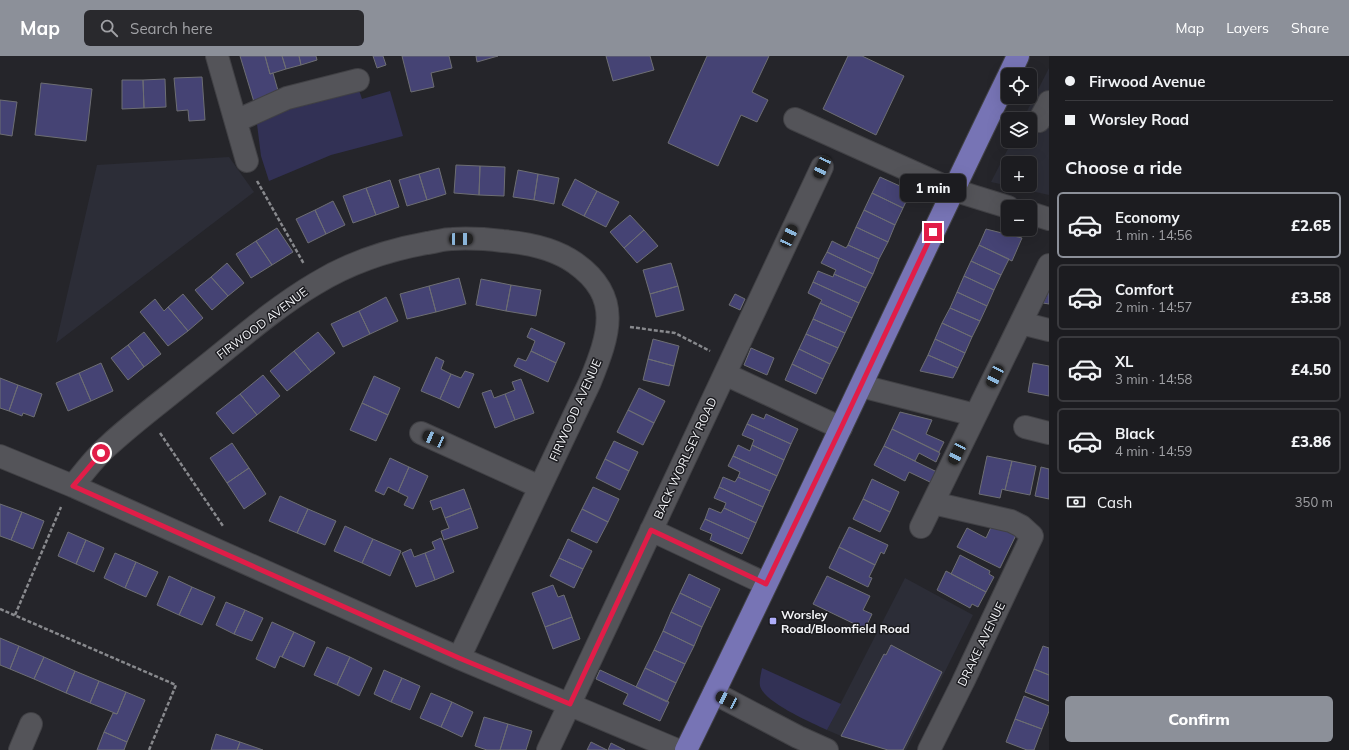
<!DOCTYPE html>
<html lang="en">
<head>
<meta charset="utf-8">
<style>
  body { margin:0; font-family:Mulish,sans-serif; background:#29292d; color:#f1f3f6; height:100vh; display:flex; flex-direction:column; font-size:15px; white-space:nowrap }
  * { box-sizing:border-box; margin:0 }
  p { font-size:13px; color:#a0a1a5 }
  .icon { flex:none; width:22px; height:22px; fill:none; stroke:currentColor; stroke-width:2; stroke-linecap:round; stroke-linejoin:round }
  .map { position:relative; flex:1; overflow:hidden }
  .sheet { display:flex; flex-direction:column; background:#1c1c20; width:300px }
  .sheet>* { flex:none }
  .top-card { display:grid; align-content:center; height:88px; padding:0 16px; background:#1c1c20 }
  .buttons { position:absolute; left:1001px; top:12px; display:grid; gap:8px }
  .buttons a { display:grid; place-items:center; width:36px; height:36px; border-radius:6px; background:#1c1c20; box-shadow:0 4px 16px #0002,0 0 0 1px #3a3a3e; font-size:20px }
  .end { position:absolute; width:18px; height:18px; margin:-9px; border:5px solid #e11d48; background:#fff; box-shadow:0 0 0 2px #fff }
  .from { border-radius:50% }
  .bubble { position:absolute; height:28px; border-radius:6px; background:#1c1c20; box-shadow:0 4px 16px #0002,0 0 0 1px #3a3a3e; font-size:13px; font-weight:800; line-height:28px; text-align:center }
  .car { position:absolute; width:12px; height:24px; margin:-12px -6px; border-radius:5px; box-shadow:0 0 3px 1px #0007; background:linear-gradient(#222 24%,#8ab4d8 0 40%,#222 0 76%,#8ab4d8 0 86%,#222 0) }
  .top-card b { display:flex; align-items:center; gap:14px; height:38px; font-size:15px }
  .top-card b+b { border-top:1px solid #3a3a3e }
  .top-card i { width:10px; height:10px; background:#f1f3f6 }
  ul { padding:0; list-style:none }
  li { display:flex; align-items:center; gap:12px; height:66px; margin:0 8px 6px; padding:0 8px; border:2px solid #3a3a3e; border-radius:6px }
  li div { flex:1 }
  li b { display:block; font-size:15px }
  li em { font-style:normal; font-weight:800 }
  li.on { border-color:#8c9099 }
  li>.icon { width:36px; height:36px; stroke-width:1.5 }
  h2 { padding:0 16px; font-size:18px; line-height:48px }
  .pay { display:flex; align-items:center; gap:10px; height:44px; padding:0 16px; font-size:15px }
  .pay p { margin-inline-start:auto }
  .button { display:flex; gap:8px; margin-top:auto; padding:8px 16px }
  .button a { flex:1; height:46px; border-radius:6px; background:#8c9099; color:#fff; font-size:16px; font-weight:800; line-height:46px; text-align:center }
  header { display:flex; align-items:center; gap:24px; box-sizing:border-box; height:56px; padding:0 20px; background:#8c9099; color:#fff }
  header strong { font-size:19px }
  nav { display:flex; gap:22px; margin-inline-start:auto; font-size:14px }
  .search { width:280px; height:36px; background:#29292d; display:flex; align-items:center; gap:10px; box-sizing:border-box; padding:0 14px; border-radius:6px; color:#a0a1a5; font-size:15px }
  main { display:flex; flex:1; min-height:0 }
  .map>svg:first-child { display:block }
  .built { fill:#2c2d37; fill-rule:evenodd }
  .green { fill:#323155 }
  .building { fill:#454374; stroke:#6d6e73 }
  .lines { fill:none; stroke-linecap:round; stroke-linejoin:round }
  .minor-casing { stroke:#414145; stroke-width:24 }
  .major-casing { stroke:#414145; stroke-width:24 }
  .path { stroke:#88898d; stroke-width:2.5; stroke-dasharray:4 2; stroke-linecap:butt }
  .minor { stroke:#545459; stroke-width:22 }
  .major { stroke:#7774b5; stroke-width:22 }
  .route { stroke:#e11d48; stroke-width:5 }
  .poi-dot { fill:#afaefa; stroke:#1c1c20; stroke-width:1.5 }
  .labels { text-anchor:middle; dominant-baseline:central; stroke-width:3; stroke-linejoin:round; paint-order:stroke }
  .street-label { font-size:12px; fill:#f4f5f8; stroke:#1c1c20 }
  .poi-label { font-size:12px; font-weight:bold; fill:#f4f5f8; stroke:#1c1c20; text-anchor:start }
</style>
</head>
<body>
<header>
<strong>Map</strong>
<div class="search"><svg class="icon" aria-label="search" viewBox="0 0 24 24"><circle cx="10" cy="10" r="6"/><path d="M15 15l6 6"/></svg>Search here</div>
<nav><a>Map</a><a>Layers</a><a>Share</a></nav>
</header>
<main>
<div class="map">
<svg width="1049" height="694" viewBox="0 0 1049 694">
  <rect width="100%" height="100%" fill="#25252a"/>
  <path class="built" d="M1049 12V139L991 126 1012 85H1030V63H1023ZM1008 107H1030V129H1008Z
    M229 101 254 136 56 287 97 109Z
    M905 522 973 559 906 694H888L841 680 827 674Z"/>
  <path class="green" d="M358 31 362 43 390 35 403 80 331 99 269 125 261 100 257 68 289 50Z
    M762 612 841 648 827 674C811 666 765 647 760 630 759 625 761 618 762 612Z"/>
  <path class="building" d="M240 0H265L270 18 273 17 279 38 254 46Z
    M265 0H282L286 13 270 18Z
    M282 0H299L301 9 286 13Z
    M299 0H316L317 4 301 9Z
    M373 0H383L386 9 377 12Z
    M402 0H449L452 12 431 17 434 31 411 36Z
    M476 0H498L477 6Z
    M606 0H650L654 14 613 25Z
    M707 0H769L752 36 768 44 757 66 741 59 718 110 668 87Z
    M848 0H862L904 20 876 79 823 53Z
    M202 21 205 64 189 65 188 54 177 55 174 22Z
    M165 23 166 51 144 52 143 24Z
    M122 24H143L144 52 122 53Z
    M41 27 92 33 86 85 35 79Z
    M0 44 17 46 12 80 0 78Z
    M456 109 480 110 479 139 454 137Z
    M480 110 505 111 504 140 479 139Z
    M439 112 446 138 427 144 419 118Z
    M518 114 538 118 534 144 513 141Z
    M419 118 427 144 407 150 399 124Z
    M538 118 559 122 554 148 534 144Z
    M880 121 911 135 903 152 872 137Z
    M575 123 597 135 584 160 562 149Z
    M390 124 399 151 376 159 366 132Z
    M366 132 376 159 353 167 343 140Z
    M597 135 619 146 606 171 584 160Z
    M872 137 903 152 895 169 864 154Z
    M333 145 345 169 326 178 315 154Z
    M315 154 326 178 308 187 296 163Z
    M864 154 895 169 888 186 856 171Z
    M630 159 644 174 624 192 610 176Z
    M856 171 888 186 879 203 848 189Z
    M277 172 293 196 272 209 256 185Z
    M986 173 1022 182 1012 205 979 189Z
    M644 174 658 190 637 207 624 192Z
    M256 185 272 209 251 222 236 198Z
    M832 185 846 192 848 189 879 203 873 218 827 196Z
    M979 189 1009 203 1001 219 971 205Z
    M827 196 873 218 866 232 834 218 836 214 821 207Z
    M971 205 1001 219 994 234 964 220Z
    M227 207 244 227 228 240 211 221Z
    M671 207 678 230 650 238 643 214Z
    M818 215 833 221 834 218 866 232 859 247 813 226Z
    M964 220 994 234 987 250 957 236Z
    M211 221 228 240 212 254 195 234Z
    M459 222 466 248 436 256 429 230Z
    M481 223 511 229 506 255 476 249Z
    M813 226 859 247 852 262 820 247 822 244 808 237Z
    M511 229 541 234 536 260 506 255Z
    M429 230 436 256 407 263 400 238Z
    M678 230 684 254 656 261 650 238Z
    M1049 235V248L1043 247Z
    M957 236 987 250 980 265 950 252Z
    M183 238 203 262 188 275 168 251Z
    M735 238 745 243 740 254 729 249Z
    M386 241 398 265 370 278 359 255Z
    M155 243 164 255 168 251 188 275 168 290 140 256Z
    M820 247 852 262 845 277 813 263Z
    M950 252 980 265 972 281 942 267Z
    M359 255 370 278 343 291 331 268Z
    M813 263 845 277 838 292 806 278Z
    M942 267 972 281 965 297 935 283Z
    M531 272 565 287 556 307 531 295 535 285 527 281Z
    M144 276 161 298 144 311 128 289Z
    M318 276 335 297 311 316 294 295Z
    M806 278 838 292 830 308 799 293Z
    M653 283 679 290 674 310 648 303Z
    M935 283 965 297 958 312 928 299Z
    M128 289 144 311 128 324 111 302Z
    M751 292 774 302 767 319 744 309Z
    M799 293 830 308 823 323 792 308Z
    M294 295 311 316 287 335 270 315Z
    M531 295 556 307 548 326 514 310 518 302 526 305Z
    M928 299 958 312 953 322 920 315Z
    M436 301 444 305 441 313 451 318 440 343 421 335Z
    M648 303 674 310 669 330 643 324Z
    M101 307 113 335 91 345 79 317Z
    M1033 307 1049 310V340L1028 336Z
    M792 308 823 323 816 338 785 324Z
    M465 315 474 318 459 352 440 343 451 318 461 322Z
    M79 317 91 345 68 355 56 327Z
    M263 319 280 340 257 359 240 338Z
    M374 320 400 332 388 359 362 347Z
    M0 322 18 329 9 355 0 352Z
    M521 323 534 357 515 364 505 338 515 334 512 326Z
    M18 329 42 338 34 361 23 357 22 360 9 355Z
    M639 332 665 345 654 367 628 354Z
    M491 334 494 342 505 338 515 364 495 372 482 337Z
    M240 338 257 359 233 378 216 357Z
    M362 347 388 359 376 385 350 374Z
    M628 354 654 367 643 389 617 376Z
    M900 356 932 364 926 378 944 386 939 396 892 373Z
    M752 358 764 363 766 358 798 373 791 388 747 368Z
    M747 368 791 388 784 404 752 389 754 384 742 379Z
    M892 373 940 397 936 406 919 397 915 405 884 390Z
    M614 385 638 396 629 415 605 403Z
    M232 387 249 412 227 427 210 402Z
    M738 389 750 395 752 389 784 404 777 420 733 400Z
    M884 390 937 416 932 427 909 416 905 425 874 409Z
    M733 400 777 420 770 435 738 421 740 416 728 410Z
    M987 400 1012 405 1005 434 1002 433 1000 442 979 438Z
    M390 402 409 411 398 436 388 431 384 439 375 435Z
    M605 403 629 415 620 434 596 422Z
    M1012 405 1036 410 1030 439 1005 434Z
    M409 411 428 420 413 453 404 449 408 441 398 436Z
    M1041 411 1049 413V443L1035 440Z
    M249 412 266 438 244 453 227 427Z
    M723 421 735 426 738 421 770 435 763 451 719 431Z
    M872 423 899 436 890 456 863 443Z
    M593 431 619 443 608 466 582 453Z
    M719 431 763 451 756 467 724 452 726 447 714 442Z
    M464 433 471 452 445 462 441 451 433 454 430 445Z
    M280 440 308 453 297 477 269 465Z
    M863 443 890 456 880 476 853 463Z
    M0 448 22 456 11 484 0 480Z
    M471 452 478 472 444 484 441 475 449 472 445 462Z
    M709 452 721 457 724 452 756 467 749 483 705 463Z
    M308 453 336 465 325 489 297 477Z
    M582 453 608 466 597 487 571 475Z
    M22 456 44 465 33 493 11 484Z
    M705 463 749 483 742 498 710 484 712 478 700 473Z
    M992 469 1018 475 1000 512 957 491 967 472 986 482Z
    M345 470 373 483 362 507 334 495Z
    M849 471 888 489 884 498 881 496 875 509 839 491Z
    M68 476 86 484 76 508 58 500Z
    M441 482 454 516 435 524 425 497 435 493 432 486Z
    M373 483 401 495 390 520 362 507Z
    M568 483 592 495 583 513 559 502Z
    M86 484 104 492 94 516 76 508Z
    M839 491 875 509 869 521 872 522 868 531 829 512Z
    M411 493 414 501 425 497 435 524 416 531 402 497Z
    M115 497 136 506 125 532 104 522Z
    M960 499 990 515 989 518 994 521 986 536 951 518Z
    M559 502 583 513 574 532 550 520Z
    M136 506 158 516 146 541 125 532Z
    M946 515 986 536 978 551 972 548 970 552 937 534Z
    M689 518 720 533 711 552 680 537Z
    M169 520 192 531 179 559 157 549Z
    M827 520 870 540 863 554 872 558 865 573 813 548Z
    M553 529 558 541 564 539 572 561 545 571 532 537Z
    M192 531 215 541 202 569 179 559Z
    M680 537 711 552 702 571 671 556Z
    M226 546 245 554 234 578 216 569Z
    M245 554 263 562 252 585 234 578Z
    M671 556 702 571 694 590 663 575Z
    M572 561 580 583 553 593 545 571Z
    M272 566 294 576 282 601 280 600 275 612 256 603Z
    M663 575 694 590 685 608 654 594Z
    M294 576 315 586 304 611 282 601Z
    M0 582 19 590 10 613 0 609Z
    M891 589 942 616 903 694H888L841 680 884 598 886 599Z
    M19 590 44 601 34 623 10 613Z
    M1043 590 1049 592V619L1034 613Z
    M327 591 350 601 337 629 314 619Z
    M654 594 685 608 676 627 645 612Z
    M44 601 75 615 66 637 34 623Z
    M350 601 372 612 359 640 337 629Z
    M645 612 676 627 667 646 636 631Z
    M1034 613 1049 619V645L1025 636Z
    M384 614 402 622 391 646 374 638Z
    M600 614 669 646 660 665 623 648 628 638 596 623Z
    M75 615 99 625 90 647 66 637Z
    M402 622 420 630 410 654 391 646Z
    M99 625 126 636 117 658 90 647Z
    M126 636 145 644 127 686 104 676 113 657 117 658Z
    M431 637 452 646 441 671 420 662Z
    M1024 640 1049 650V655L1042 673 1015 663Z
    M452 646 473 656 462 681 441 671Z
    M484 661 508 668 500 694H487L475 690Z
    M1015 663 1042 673 1034 694H1027L1006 686Z
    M508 668 532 675 526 694H500Z
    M104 676 127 686 124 694H97Z
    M216 678 240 686 237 694H211Z
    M240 686 263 694H237Z
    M591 686 607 694H587Z
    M611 687 625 694H608Z"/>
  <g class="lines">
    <g class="minor-casing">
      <path id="minor" d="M217 0 247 105
        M795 63 953 134 1008 151
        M236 65 287 42 358 24
        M1039 65 1049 46
        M1030 157 1049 163
        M1021 267 1049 274
        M725 318 841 372
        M861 330 975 359
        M1025 371 1049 377
        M421 377 540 431
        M0 400 73 430 459 602 677 694
        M73 430C84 416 95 401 109 389 135 365 165 343 193 320 233 289 271 254 315 228 349 207 388 194 427 187 435 186 444 183 452 183 469 182 486 183 503 185 527 187 554 192 575 207 623 241 609 279 590 326L459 602
        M921 471 1049 209
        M651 474 766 528
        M714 637 798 681 827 694
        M20 694 31 668
        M548 694 822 111
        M929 694 963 626 1032 480 1021 470 1011 465 933 447"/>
    </g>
    <g class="major-casing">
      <path id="major" d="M1009 19 1018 0
        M686 694C796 471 899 245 1008 21"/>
    </g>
    <path class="path" d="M257 125 304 208
      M630 271 675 277 710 295
      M160 377 223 470
      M0 553 176 629 149 694
      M15 559 61 451"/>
    <use href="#minor" class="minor"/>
    <use href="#major" class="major"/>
  </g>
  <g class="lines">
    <path class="route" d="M101 397 73 430 459 602 570 648 651 474 766 528 841 372 933 176"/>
  </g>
  <rect class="poi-dot" x="769" y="561" width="8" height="8" rx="2"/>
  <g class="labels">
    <g class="street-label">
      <text transform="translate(262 267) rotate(-37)">FIRWOOD AVENUE</text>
      <text transform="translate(575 354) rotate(-66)">FIRWOOD AVENUE</text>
      <text transform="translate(685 402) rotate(-65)">BACK WORLSEY ROAD</text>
      <text transform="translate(981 588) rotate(-64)">DRAKE AVENUE</text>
    </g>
    <g class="poi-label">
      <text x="781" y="558">Worsley<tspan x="781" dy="14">Road/Bloomfield Road</tspan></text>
    </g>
  </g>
</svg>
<div class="buttons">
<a><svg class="icon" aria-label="locate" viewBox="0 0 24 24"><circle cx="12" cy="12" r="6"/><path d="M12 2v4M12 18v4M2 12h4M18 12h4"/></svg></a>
<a><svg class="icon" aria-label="layers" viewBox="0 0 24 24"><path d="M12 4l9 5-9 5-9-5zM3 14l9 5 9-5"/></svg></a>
<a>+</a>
<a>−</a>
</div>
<i class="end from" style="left:101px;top:397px"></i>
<i class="end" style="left:933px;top:176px"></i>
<div class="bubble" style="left:900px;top:118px;width:66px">1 min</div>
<i class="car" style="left:822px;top:111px;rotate:205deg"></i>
<i class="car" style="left:789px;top:180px;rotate:25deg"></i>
<i class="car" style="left:461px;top:183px;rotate:89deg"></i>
<i class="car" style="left:995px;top:320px;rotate:206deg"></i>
<i class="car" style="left:434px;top:383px;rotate:294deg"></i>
<i class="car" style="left:957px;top:397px;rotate:206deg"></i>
<i class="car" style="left:727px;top:644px;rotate:297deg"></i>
</div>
<section class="sheet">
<div class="top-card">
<b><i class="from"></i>Firwood Avenue</b>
<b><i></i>Worsley Road</b>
</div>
<h2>Choose a ride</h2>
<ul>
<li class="on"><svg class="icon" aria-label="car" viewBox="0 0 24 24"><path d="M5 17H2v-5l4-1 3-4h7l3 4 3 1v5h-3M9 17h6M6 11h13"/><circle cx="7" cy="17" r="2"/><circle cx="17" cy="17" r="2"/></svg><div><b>Economy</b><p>1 min · 14:56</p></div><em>£2.65</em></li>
<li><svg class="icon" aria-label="car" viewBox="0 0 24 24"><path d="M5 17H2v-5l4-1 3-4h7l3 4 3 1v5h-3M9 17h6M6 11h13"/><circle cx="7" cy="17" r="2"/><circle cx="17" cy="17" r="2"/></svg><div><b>Comfort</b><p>2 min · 14:57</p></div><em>£3.58</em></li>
<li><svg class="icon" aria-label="car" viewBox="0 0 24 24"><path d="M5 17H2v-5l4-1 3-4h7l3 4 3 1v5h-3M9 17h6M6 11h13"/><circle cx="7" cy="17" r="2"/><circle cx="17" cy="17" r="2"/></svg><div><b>XL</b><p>3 min · 14:58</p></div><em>£4.50</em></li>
<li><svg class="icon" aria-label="car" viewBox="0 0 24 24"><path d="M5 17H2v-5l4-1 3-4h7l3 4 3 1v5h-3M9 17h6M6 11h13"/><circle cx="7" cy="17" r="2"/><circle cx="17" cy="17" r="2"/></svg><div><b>Black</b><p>4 min · 14:59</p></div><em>£3.86</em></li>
</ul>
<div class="pay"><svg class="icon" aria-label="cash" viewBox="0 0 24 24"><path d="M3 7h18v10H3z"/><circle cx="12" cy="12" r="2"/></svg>Cash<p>350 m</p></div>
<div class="button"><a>Confirm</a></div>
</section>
</main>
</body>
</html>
